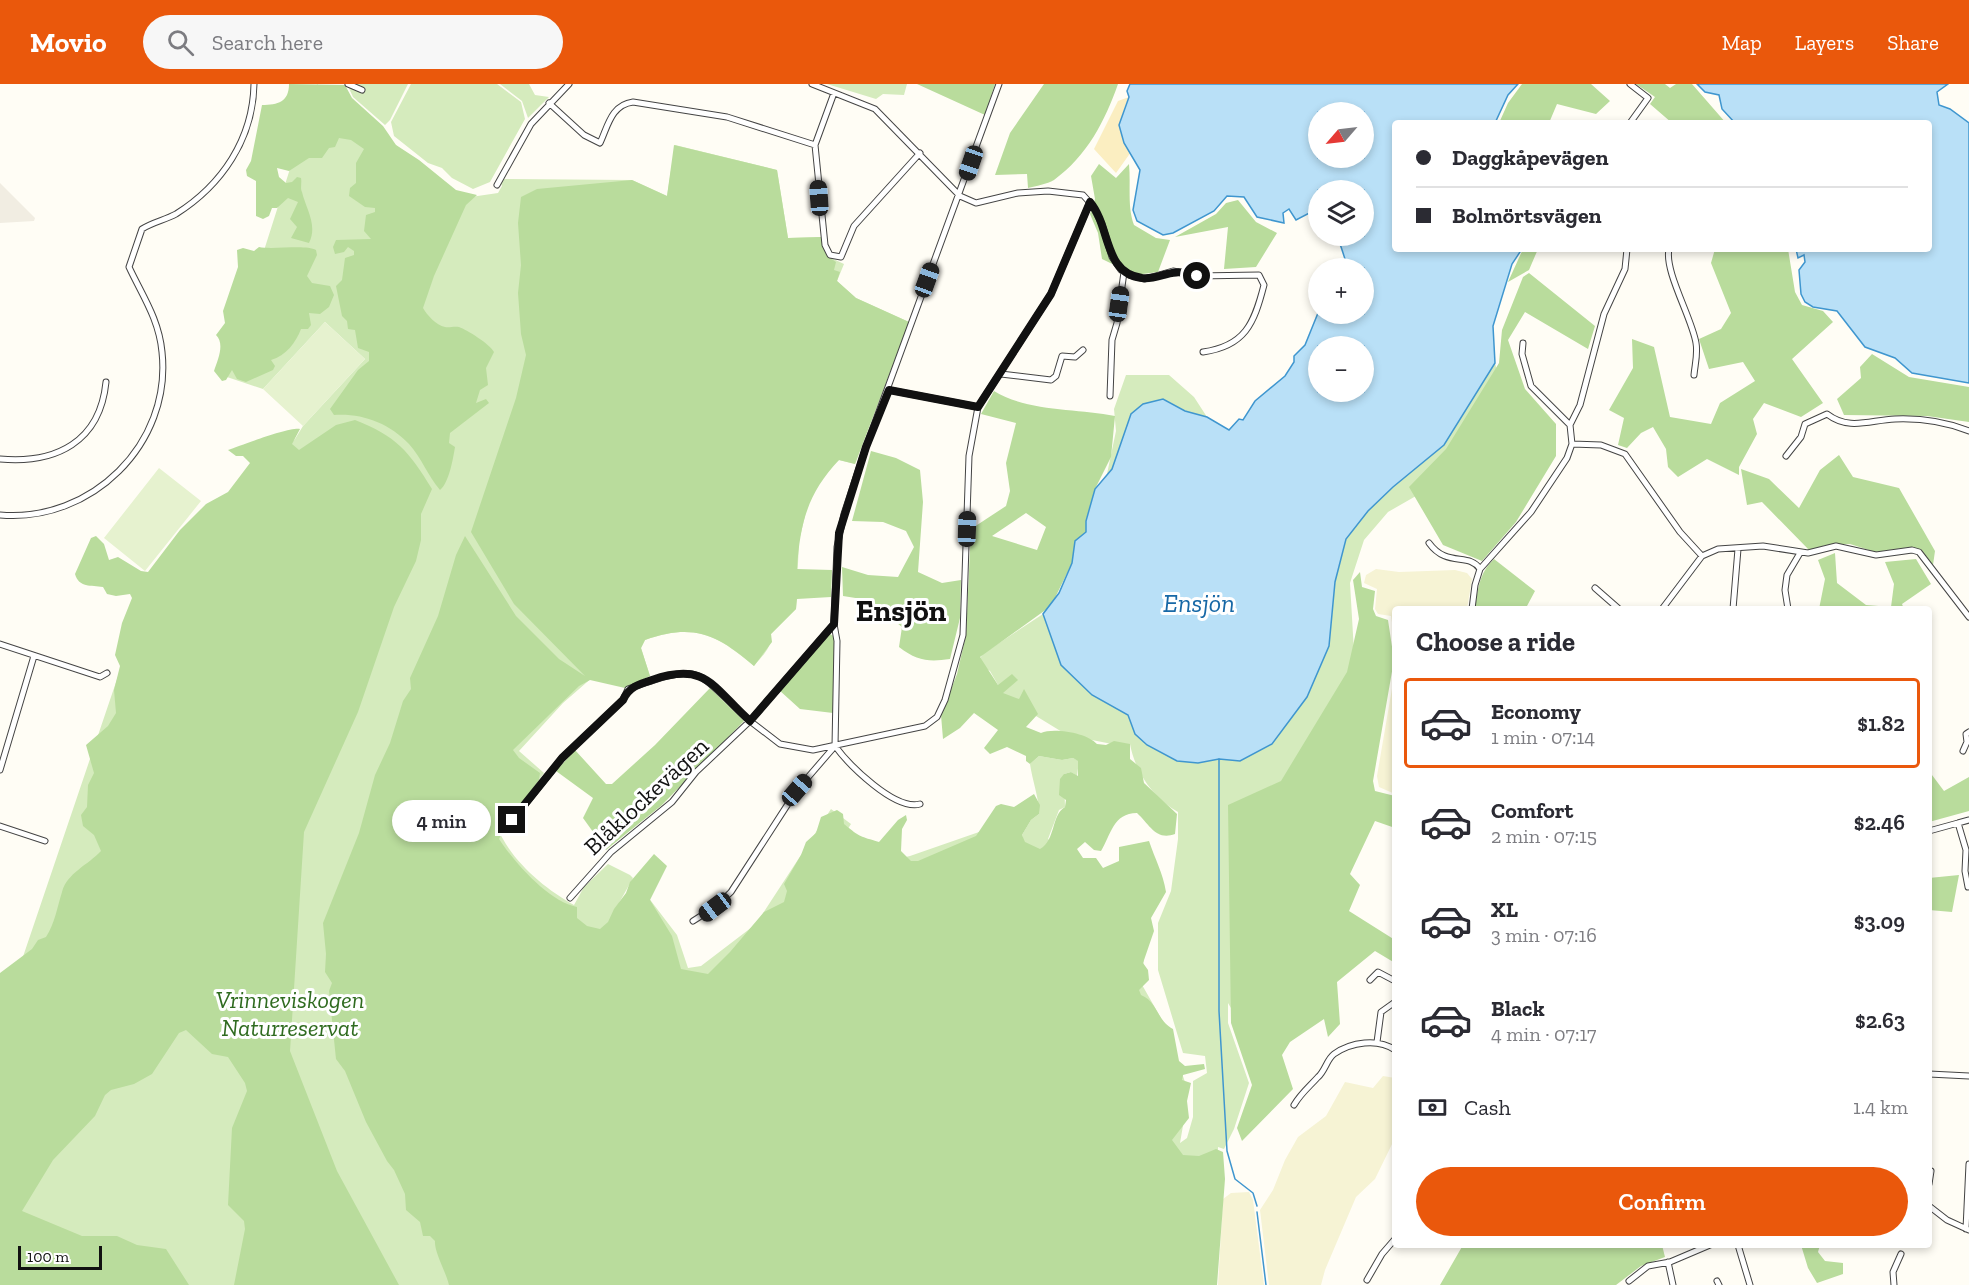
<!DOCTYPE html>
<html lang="en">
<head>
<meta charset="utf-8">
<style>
  body { margin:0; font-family:"Zilla Slab",serif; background:#f7f7f7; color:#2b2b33; height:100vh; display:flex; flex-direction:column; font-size:22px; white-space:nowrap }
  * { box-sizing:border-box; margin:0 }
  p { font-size:20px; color:#7c7c81 }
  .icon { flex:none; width:33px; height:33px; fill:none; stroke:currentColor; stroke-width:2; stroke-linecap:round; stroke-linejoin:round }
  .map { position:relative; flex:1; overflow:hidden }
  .panel { position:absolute; left:1392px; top:522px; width:540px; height:642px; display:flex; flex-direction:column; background:#fff; border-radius:6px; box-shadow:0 3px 9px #0003 }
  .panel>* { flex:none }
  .guide { position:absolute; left:1392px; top:36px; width:540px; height:132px; border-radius:6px; box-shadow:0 3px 9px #0003; display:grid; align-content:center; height:132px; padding:0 24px; background:#fff }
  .needle { width:39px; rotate:242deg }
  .fabs { position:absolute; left:1308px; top:18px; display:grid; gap:12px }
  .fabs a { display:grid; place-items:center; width:66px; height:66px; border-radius:50%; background:#fff; box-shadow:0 3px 9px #0003; font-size:30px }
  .scale { position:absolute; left:18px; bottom:15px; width:84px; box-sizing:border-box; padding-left:6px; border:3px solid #111; border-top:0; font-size:16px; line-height:21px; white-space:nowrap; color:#111; -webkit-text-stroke:4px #fff; paint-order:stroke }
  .end { position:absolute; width:27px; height:27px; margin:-14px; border:8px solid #111; background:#fff; box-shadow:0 0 0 3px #fff }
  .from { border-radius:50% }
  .bubble { position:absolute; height:42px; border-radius:21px; background:#fff; box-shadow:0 3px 9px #0003; font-size:20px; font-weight:600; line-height:42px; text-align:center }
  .car { position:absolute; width:18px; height:36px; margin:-18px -9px; border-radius:8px; box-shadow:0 0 4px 2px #0007; background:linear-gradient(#222 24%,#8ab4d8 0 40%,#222 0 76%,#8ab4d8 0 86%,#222 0) }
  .guide b { display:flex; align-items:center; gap:21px; height:57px; font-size:22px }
  .guide b+b { border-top:2px solid #e1e1e2 }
  .guide i { width:15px; height:15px; background:#2b2b33 }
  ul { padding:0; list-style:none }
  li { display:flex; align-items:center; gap:18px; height:90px; margin:0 12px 9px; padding:0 12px; border:3px solid transparent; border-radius:6px }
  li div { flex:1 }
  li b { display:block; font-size:22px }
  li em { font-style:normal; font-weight:600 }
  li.selected { border-color:#ea580c }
  li>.icon { width:54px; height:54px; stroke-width:1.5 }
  h2 { padding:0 24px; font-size:27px; line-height:72px }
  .pay { display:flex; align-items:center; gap:15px; height:66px; padding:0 24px; font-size:22px }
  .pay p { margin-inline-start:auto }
  .action { display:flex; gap:12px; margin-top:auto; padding:12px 24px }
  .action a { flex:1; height:69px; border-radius:36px; background:#ea580c; color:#fff; font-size:24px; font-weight:600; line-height:69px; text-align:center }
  header { display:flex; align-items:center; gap:36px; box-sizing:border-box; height:84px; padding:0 30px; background:#ea580c; color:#fff }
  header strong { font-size:28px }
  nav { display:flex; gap:33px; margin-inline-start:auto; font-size:21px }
  .search { width:420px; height:54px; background:#f7f7f7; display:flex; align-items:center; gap:15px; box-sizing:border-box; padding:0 21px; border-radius:33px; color:#7c7c81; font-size:22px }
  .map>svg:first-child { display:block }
  .farmland { fill:#f6f3d4 }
  .green { fill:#d5ebbd }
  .forest { fill:#b9dc9c; fill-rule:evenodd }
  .sand { fill:#fbeec1 }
  .pitch { fill:#e6f2cf }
  .plaza { fill:#f1ede2 }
  .water { fill:#b9e0f7; stroke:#3f96cf; stroke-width:1.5; fill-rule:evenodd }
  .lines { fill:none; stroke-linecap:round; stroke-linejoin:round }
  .stream { stroke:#3f96cf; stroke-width:1.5 }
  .street-casing { stroke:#444; stroke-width:7 }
  .street { stroke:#fff; stroke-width:5 }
  .route { stroke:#111; stroke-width:8 }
  .labels { text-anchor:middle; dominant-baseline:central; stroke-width:6; stroke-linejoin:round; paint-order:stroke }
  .street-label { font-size:24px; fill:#111; stroke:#fff }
  .park-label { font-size:24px; font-style:italic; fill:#2f6b1f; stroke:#fff }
  .water-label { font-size:26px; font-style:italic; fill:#1768a6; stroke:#fff }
  .district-label { font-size:30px; font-weight:bold; fill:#111; stroke:#fff }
</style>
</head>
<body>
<header>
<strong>Movio</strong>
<div class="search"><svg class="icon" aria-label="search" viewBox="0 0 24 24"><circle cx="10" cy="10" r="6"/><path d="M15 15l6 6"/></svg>Search here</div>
<nav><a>Map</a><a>Layers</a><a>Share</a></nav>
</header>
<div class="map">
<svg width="1969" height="1201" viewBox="0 0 1969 1201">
  <rect width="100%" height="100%" fill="#fffdf5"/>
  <path class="farmland" d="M1376 485 1399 488 1455 486 1467 489 1472 495 1467 525H1395V558L1391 532 1378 530 1375 525 1377 505 1364 499 1366 491Z
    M1395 587V710L1379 703 1377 692Z
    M1383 992 1395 994V1054L1375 1095 1356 1113 1325 1186 1321 1201H1269L1260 1126 1273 1106 1285 1076 1298 1053 1326 1032 1345 998 1373 1004Z
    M1249 1108 1253 1116 1264 1201H1218L1223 1115 1231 1109Z"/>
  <path class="green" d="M317 0 464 114 498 109 502 102 499 95 632 96 667 112 675 61 777 86 788 154 821 153 827 172 844 180 837 197 856 214 909 238 855 380 839 376 814 394 799 457 796 525 771 550C772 564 762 572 754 582 716 550 694 539 645 556L641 564 650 592H594L563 619 519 667 544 689 508 737 501 733 496 740C508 774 543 804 574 821L584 803 608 780 630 791 633 794 619 819 648 813 677 851 688 884 701 882 756 840 831 725 851 740 837 762 884 778 910 772 979 748 1023 756 1022 751 1031 736 1039 730C1040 718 1032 695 1030 680L1039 672 1062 676 1073 674 1079 677 1077 692 1071 688 1064 690 1065 723 1059 726 1048 755 1148 843 1141 899 1166 943 1185 998V1030L1180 1059 1187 1054 1193 1033V997L1207 989 1205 972 1183 969 1158 886V839L1171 807 1178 755V728C1154 715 1135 688 1130 660L1122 662 1067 651 1005 613 990 587 976 579 984 569 1043 530 1061 581 1092 611 1128 631 1135 650 1198 679 1219 675 1240 677 1329 562 1335 498 1346 455 1368 427 1393 403 1444 361 1495 279 1503 311 1463 385 1388 428 1364 456 1350 499 1354 568 1240 939 1228 919V939L1249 999 1234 1045 1224 1065 1218 1063 1216 1201H0L9 914 153 489 295 355 303 342 365 275 325 238 263 305 224 292Z
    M347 0H408L390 36 385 41 353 13Z
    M411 0H497L521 18 525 35 490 98 473 105 452 94 442 84 428 79 394 52 391 38Z
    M500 0H529L535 11 549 13 528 34 522 17Z
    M827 0H907L904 11 883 10 876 15Z
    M1126 291H1169L1194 313 1207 333 1185 327 1163 315 1131 330 1112 385 1107 390 1116 347 1114 325Z"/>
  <path class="forest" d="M289 0 345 1 352 14 383 42 396 61 419 76 456 106 477 111 466 121 434 192 423 224C427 231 436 241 445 243 449 244 454 242 459 243 467 246 490 260 494 268L486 284 488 301 480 306 476 319 486 315 489 319 450 349 449 359 455 363C453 375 449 399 440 406 428 392 421 373 409 360 389 339 362 329 334 331L330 325 358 286 369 277V268L358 264 355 246 348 245 347 237 342 232 336 202 342 196 345 174 354 171V167L348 163 344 168 335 170 333 163 336 156 371 155 364 147 366 131 375 128V124L365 123 349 112 350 104 356 99V79L364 65 351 56 339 54 335 63 329 64 322 74H309L289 87 277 84 279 93 286 99 292 98 297 93 301 94C302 99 300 104 302 108 306 125 318 141 309 159L291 154 297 143 290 135 298 118 288 114 277 124H272L269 132 263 135 256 132V97L247 92 246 86 251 77 262 21C278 21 289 18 289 0Z
    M917 0H995L985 31Z
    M1044 0H1118C1105 37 1087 72 1054 96 1047 100 1036 102 1028 104L1027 90 995 91 1010 49Z
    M1522 0H1591L1610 17 1596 30 1557 20 1549 39H1499L1508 19Z
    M1636 0H1665L1670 4 1676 0H1692L1726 39H1672L1650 20 1655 13Z
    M674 61 777 86 788 154 821 153 827 172 836 178 834 186 840 188 837 197 856 214 909 238 855 380 839 376C807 410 800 440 797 485L832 486 831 513 797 515 796 525 771 550 772 558 754 582C717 550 693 539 645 556L641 564 650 592 625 604 590 596 579 602 513 666 519 674 540 689 539 696 512 733 501 729 500 734 506 740 499 755C514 778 549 818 577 823V834L587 842 600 845 608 838 614 825 626 809 630 798 654 770 667 782 650 816 672 852 681 885 708 890 730 868 764 828 784 818 787 807 784 800 801 771 806 758 816 749 821 733 837 726 843 730 844 740C861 754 860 752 879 758L898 736 906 731 907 736 902 745 901 767 911 777H918L976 752 996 722 1001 720 1014 723 1034 710 1040 721 1039 730 1031 736 1022 751 1025 758 1040 765C1056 756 1051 731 1065 723L1066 716 1059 711 1060 695 1064 690 1071 688 1078 692V677L1073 674 1062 676 1039 672 1030 680 1026 677V672L1007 663 990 670 984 664 998 646 974 629 960 644 943 655 941 631 957 590 966 551 971 445 1006 422 1010 407 1006 379 1016 339 981 330 994 307C1028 328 1077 324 1115 332L1111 373 1095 405 1086 437V448L1075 457 1072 479 1051 522 980 573 998 601 1012 590 1018 596 1003 609 1019 615 1024 605 1038 630 1026 643 1041 649C1053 643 1088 649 1097 660L1106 661 1114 657 1130 660V675L1141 684 1144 699 1177 730 1175 750C1156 757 1150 741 1137 729 1113 729 1111 751 1101 767L1094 766 1085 758 1077 765 1083 774H1096L1103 784 1119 777V763L1149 757C1155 775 1163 789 1166 808L1151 834 1154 847 1143 879 1148 886 1149 896 1139 906 1141 911C1158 918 1157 937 1173 945L1179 977 1185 982 1204 980 1205 985 1183 991 1182 996 1191 999 1187 1017 1189 1034 1172 1056 1183 1071 1199 1072 1216 1065 1223 1068 1225 1095 1217 1201H449C446 1188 434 1168 435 1157L430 1152H423L420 1138 406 1126 405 1110 394 1086 387 1077 366 1038 345 987 336 975 329 907 332 899 325 888 326 870 323 839 359 749 375 691 390 659 403 617 411 605 410 594 438 532 456 471 465 452 516 532 559 575 585 592 514 520 471 448 516 314 526 271 521 250 518 209 521 181 518 139 521 113 537 105 632 96 667 112ZM1026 429 1046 443 1037 466 992 452Z
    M1099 80 1116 94 1129 80C1131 101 1127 122 1134 141L1156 154 1170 156 1158 188 1135 191 1102 175 1098 149 1090 130 1095 115 1091 92Z
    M1238 116 1256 138 1277 149 1256 183 1224 185 1228 143 1175 153 1216 130 1226 119Z
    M259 163C273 166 306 160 316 166L317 171 307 192 312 199 330 202 334 211 329 223 320 230 309 229 311 241 308 245H301C296 258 286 272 271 276L275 282 273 286 246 298 237 295 232 286 226 296 222 297 214 287C218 275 225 260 216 251L225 239 223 227 238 183 237 166 243 164 254 167Z
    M1523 165H1538L1529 186 1508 198Z
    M1715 165H1788L1795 208 1802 221 1823 227 1833 238 1792 275 1823 319 1801 333 1764 319 1753 335 1757 350 1739 383V391L1707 375 1678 393 1668 383 1666 365 1653 343 1641 349 1627 364 1618 361 1624 334 1609 326 1633 284 1632 255 1654 263 1670 333 1711 340 1720 319 1755 297 1743 278 1709 285 1699 255 1721 245 1731 229 1711 179Z
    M1529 189 1595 242 1588 265 1525 228 1508 256 1525 305 1556 340V372L1516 438 1482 477 1443 461 1409 403 1446 365 1499 279 1502 246 1523 193Z
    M1872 270 1909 293 1969 303V338L1927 332 1844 331 1837 315 1861 294 1860 283Z
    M355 336C396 352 409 367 432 405L421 430V456L416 477 394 523 358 628 304 748 290 967 337 1087 399 1201H234L245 1145 244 1137 228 1121 232 1044 247 1007 245 999 228 973 212 970 186 946 179 949 152 990 134 1000 111 1006 105 1011 95 1032 53 1076 22 1127 82 1152H117L137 1161 166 1165 189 1201H0V889L32 865 38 856 46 853C55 839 57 824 62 808 67 789 88 781 101 767L94 751 83 742 81 731 87 723 88 701 94 689 86 661 108 642 116 629 114 606 120 582 115 571 122 539 132 514 130 510 116 512 107 510 103 503C91 501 79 504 75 490L91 454 96 452 104 460 109 476 118 473 141 487 148 488 180 446 206 420 228 408 250 379 243 372H236L228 366C242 361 289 343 300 345L292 360 299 366 336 341Z
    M871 367 896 374 920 386 923 418 918 488 942 499 961 496 960 534 950 575C929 578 917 577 899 563L902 543 868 516 843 512 842 483 868 491 898 493 914 463 906 447 883 438 852 437Z
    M1839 371 1853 393 1899 404 1935 467 1933 481 1921 466 1911 463 1875 468 1850 460 1826 461 1809 466 1762 418 1747 421 1741 385 1769 395 1799 424 1820 386Z
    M1835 469 1837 499 1866 521 1891 523 1894 500 1885 478 1916 475 1931 500 1902 520 1904 525H1819L1825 495 1818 476Z
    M1494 475 1535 507 1527 522 1475 525C1478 505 1479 489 1494 475Z
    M1360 488 1362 503 1375 507 1373 525 1376 532 1388 536 1394 576 1373 697 1375 707 1395 712V744L1375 737 1350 790 1360 801 1349 827 1395 856V879L1375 867 1337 898 1340 940 1328 953 1324 935 1290 958 1282 971 1293 1005 1242 1057 1237 1044 1252 1001 1231 939 1228 721 1281 697 1347 588 1359 535 1353 496Z
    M830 550 835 553 833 629 800 625 779 606Z
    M710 604 744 637 662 721 606 766 583 734 593 714 556 687 575 666 606 700H612L655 661Z
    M1929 687 1944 707 1969 693V727L1929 738Z
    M1959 791 1952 828 1929 826V794Z
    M1463 1161H1662L1665 1173 1641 1182 1616 1201H1440Z
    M1801 1161H1820L1818 1168 1825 1177 1843 1179V1190L1817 1199 1808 1184Z"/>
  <path class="sand" d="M1129 13C1119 34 1117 48 1131 68L1116 89 1094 65 1118 17Z"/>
  <path class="pitch" d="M325 238 365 275 303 342 263 305Z
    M159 384 201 417 145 487 104 454Z"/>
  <path class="plaza" d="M0 99 35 134 34 137 0 139Z"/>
  <path class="water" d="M1130 0H1518L1508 11 1495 39H1395V165H1522L1512 180 1493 242 1495 279 1444 361 1393 403 1368 427 1346 455 1335 498 1329 562 1307 613 1272 660 1240 677 1219 675 1198 679 1177 677 1147 661 1135 650 1128 631 1092 611 1061 581 1043 530 1059 509 1072 479 1075 457 1086 448V437L1095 405 1112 385 1131 330 1143 320 1163 315 1185 327 1207 333 1229 346 1239 335 1243 336 1255 317 1285 292 1294 278V272L1305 261 1318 229 1364 230V184H1349C1343 174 1343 163 1336 152H1364V106H1318V127L1315 126 1296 136 1289 125 1283 129 1284 139 1257 133 1244 113 1227 112 1214 127 1173 149 1163 151 1137 137 1133 126 1140 86 1124 59 1119 41 1129 13 1127 7ZM1318 28H1364V74H1318ZM1318 262H1364V308H1318Z
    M1697 0H1948L1937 8 1939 21 1950 25 1969 39V299L1912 289 1895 274 1865 263 1837 227 1813 223 1805 218 1801 210 1799 186 1805 178 1804 171 1798 174 1796 165H1929V39H1735L1722 25 1719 11 1705 8Z"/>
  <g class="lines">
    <path class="stream" d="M1219 675V927L1227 1067 1235 1095 1253 1109 1257 1122
      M1257 1128 1266 1201"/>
    <g class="street-casing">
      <path id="street" d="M348 0 362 6
        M812 0 875 25 960 112 976 119 1018 109 1048 107 1083 111 1092 121 1102 140 1112 173 1121 186 1129 191 1145 195 1173 187 1197 192 1259 191 1264 201C1254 240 1245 262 1203 268
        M1630 0 1648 14 1630 39
        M834 9 815 61 825 161 830 171 841 173 854 142 920 69
        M549 19 584 51 600 59C608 42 611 21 633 18L727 33 815 61
        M497 101 531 40 569 0
        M1669 165C1664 187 1692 234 1696 259 1698 270 1695 280 1694 291
        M1523 259 1522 270 1531 302 1570 341
        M1001 290 1051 296 1056 292 1062 272 1075 273 1083 266
        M889 306 978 323
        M1110 312 1112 256 1117 239 1124 188
        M1572 360 1601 361 1625 370 1680 448 1702 472
        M1786 372 1801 353 1805 340 1827 330C1849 347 1870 336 1895 335 1920 334 1946 338 1969 347
        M0 375C56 380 100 358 106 298
        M0 431C91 439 172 360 162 268 159 235 142 211 129 183L142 145C153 138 165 136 176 130 222 101 253 55 254 0
        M1429 459C1447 484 1469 468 1480 485
        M1595 504 1619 525
        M1472 525 1475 501 1480 485 1531 428 1567 374 1572 360 1570 341 1580 321 1604 230 1625 185 1627 165
        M1662 525 1702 472 1718 465 1763 462 1808 469 1836 462 1876 471 1912 466 1919 468 1969 533
        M1733 525 1738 465
        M1788 525 1785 506 1787 491 1800 469
        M0 560 100 593 107 589
        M835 662C849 681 895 727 920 720
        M1963 667 1967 658 1966 650 1969 648
        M0 686 34 572
        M0 742 45 757
        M505 746 562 674 623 616 628 605C706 577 693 586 750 637L834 540 837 463 844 430 866 363 999 0
        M1929 747 1958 739
        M1968 803 1965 787 1966 766 1958 739 1969 736
        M570 814 611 768 672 718 696 688 750 637 780 660 813 666 925 642 937 633 945 616 963 551 969 372 978 323 1051 210 1090 118
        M693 837 715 823 731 808 797 706 835 662 837 557 834 540
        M1370 896 1378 888 1395 897
        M1377 958 1381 928 1395 918
        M1929 990 1969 992
        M1294 1021C1301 1009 1309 1003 1318 993 1325 987 1327 975 1334 970 1351 958 1378 954 1395 966
        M1929 1100 1931 1087
        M1929 1122 1947 1136 1969 1146
        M1966 1145 1969 1080
        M1738 1161 1750 1201
        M1668 1178 1673 1201
        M1367 1196 1382 1170 1395 1155
        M1629 1197 1648 1182 1670 1178 1710 1161
        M1717 1197 1719 1201
        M1894 1201 1893 1188 1901 1170"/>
    </g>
    <use href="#street" class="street"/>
  </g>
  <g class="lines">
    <path class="route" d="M512 736 562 674 623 616C629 603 639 600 652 596 707 577 713 604 750 637L834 540 839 449 866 363 889 306 978 323 1051 210 1090 118C1111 143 1103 189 1142 194 1162 196 1169 182 1197 192"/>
  </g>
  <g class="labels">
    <g class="street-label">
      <text transform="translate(646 712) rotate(-43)">Blåklockevägen</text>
    </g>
    <g class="park-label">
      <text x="290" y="915">Vrinneviskogen<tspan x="290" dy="28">Naturreservat</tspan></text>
    </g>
    <g class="water-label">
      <text x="1199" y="519">Ensjön</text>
    </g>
    <g class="district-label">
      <text x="901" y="527">Ensjön</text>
    </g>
  </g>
</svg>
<div class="fabs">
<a><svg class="needle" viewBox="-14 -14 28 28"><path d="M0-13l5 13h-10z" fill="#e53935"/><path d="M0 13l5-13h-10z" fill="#7c7c81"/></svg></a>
<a><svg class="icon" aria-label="layers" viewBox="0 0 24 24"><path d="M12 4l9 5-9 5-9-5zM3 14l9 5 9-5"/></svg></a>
<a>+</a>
<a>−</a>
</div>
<div class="scale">100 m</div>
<i class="end from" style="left:1197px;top:192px"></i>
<i class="end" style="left:512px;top:736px"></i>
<div class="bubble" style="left:392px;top:716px;width:99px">4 min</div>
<i class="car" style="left:971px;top:79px;rotate:199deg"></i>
<i class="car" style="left:819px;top:114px;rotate:356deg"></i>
<i class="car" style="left:927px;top:196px;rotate:20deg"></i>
<i class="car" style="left:1119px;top:220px;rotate:8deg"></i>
<i class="car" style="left:967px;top:445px;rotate:2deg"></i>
<i class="car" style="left:797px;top:706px;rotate:41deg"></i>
<i class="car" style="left:715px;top:823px;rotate:233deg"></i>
<div class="guide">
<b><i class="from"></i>Daggkåpevägen</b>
<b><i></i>Bolmörtsvägen</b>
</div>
<section class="panel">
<h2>Choose a ride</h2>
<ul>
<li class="selected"><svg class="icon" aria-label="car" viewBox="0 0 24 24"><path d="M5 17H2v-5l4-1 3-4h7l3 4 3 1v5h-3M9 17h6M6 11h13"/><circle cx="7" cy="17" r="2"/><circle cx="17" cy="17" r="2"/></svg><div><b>Economy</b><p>1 min · 07:14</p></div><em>$1.82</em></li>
<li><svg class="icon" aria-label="car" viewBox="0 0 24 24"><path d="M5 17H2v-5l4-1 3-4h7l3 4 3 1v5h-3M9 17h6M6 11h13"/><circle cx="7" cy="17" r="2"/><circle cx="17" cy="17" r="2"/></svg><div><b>Comfort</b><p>2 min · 07:15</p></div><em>$2.46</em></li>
<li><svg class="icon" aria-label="car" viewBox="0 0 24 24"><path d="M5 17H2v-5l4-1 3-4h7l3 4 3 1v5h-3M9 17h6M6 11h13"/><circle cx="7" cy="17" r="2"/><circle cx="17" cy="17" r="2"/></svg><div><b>XL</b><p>3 min · 07:16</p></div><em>$3.09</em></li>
<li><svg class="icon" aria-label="car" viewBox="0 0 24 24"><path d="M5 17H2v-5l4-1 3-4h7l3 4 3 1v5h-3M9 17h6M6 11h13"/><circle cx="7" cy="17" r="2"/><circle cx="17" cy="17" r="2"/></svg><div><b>Black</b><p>4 min · 07:17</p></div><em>$2.63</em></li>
</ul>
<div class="pay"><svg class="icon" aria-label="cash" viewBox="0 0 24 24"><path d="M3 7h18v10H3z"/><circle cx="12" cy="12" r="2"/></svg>Cash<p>1.4 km</p></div>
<div class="action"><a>Confirm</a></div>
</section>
</div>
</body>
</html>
